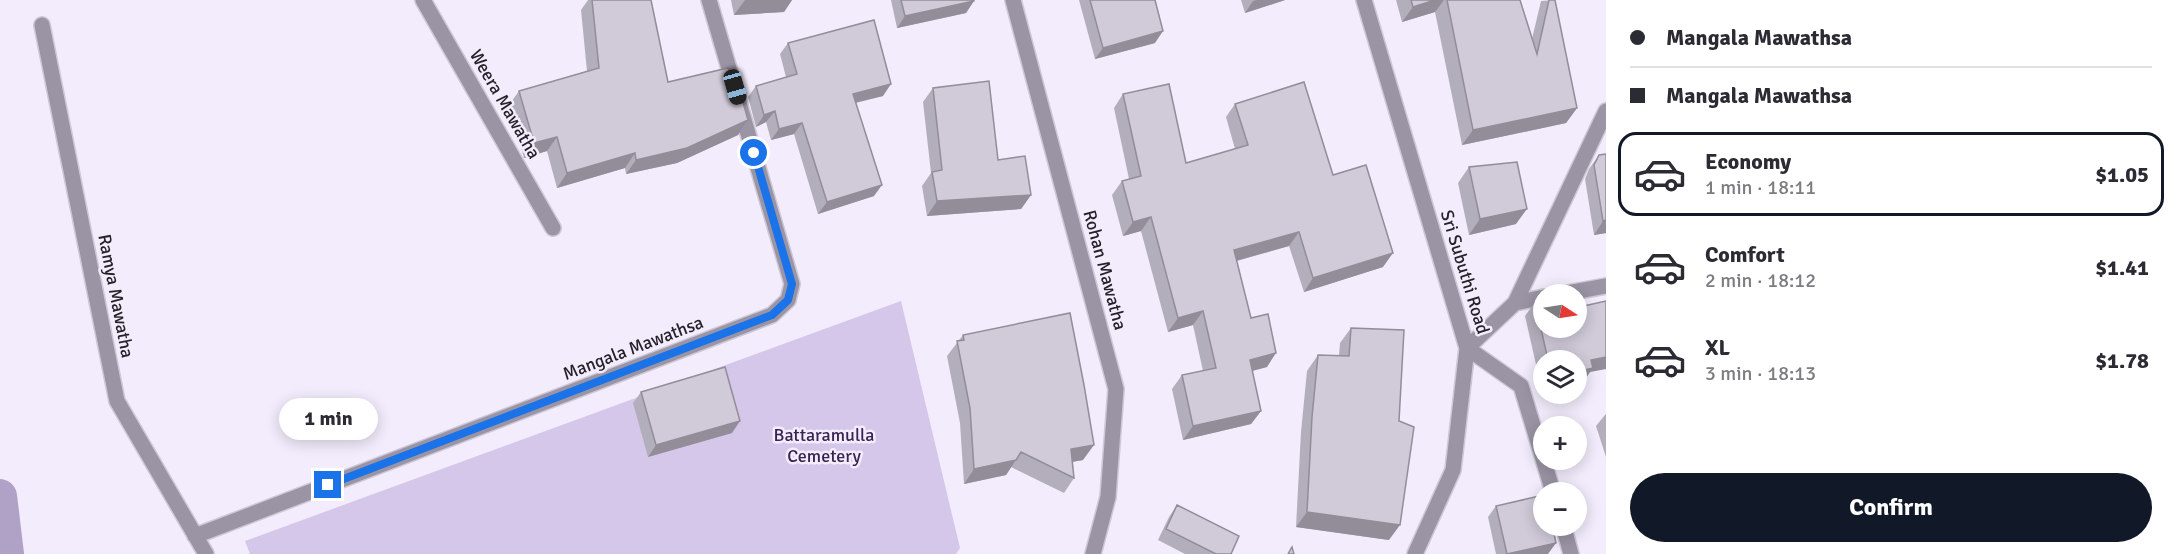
<!DOCTYPE html>
<html lang="en">
<head>
<meta charset="utf-8">
<style>
  body { margin:0; font-family:Signika,sans-serif; background:#f2f2f3; color:#2b2b33; height:100vh; display:flex; flex-direction:column; font-size:22px; white-space:nowrap }
  * { box-sizing:border-box; margin:0 }
  p { font-size:20px; color:#7c7c81 }
  .icon { flex:none; width:33px; height:33px; fill:none; stroke:currentColor; stroke-width:2; stroke-linecap:round; stroke-linejoin:round }
  .map { position:relative; flex:1; overflow:hidden }
  .side { display:flex; flex-direction:column; background:#fff; width:570px }
  .side>* { flex:none }
  .top-card { display:grid; align-content:center; height:132px; padding:0 24px; background:#fff }
  .needle { width:39px; rotate:102deg }
  .tools { position:absolute; left:1533px; top:284px; display:grid; gap:12px }
  .tools a { display:grid; place-items:center; width:54px; height:54px; border-radius:50%; background:#fff; box-shadow:0 3px 15px #0003; font-size:30px }
  .end { position:absolute; width:27px; height:27px; margin:-14px; border:8px solid #1a73e8; background:#fff; box-shadow:0 0 0 3px #fff }
  .from { border-radius:50% }
  .bubble { position:absolute; height:42px; border-radius:21px; background:#fff; box-shadow:0 3px 15px #0003; font-size:20px; font-weight:700; line-height:42px; text-align:center }
  .car { position:absolute; width:18px; height:36px; margin:-18px -9px; border-radius:8px; box-shadow:0 0 4px 2px #0007; background:linear-gradient(#222 24%,#8ab4d8 0 40%,#222 0 76%,#8ab4d8 0 86%,#222 0) }
  .top-card b { display:flex; align-items:center; gap:21px; height:57px; font-size:22px }
  .top-card b+b { border-top:2px solid #e1e1e2 }
  .top-card i { width:15px; height:15px; background:#2b2b33 }
  ul { padding:0; list-style:none }
  li { display:flex; align-items:center; gap:18px; height:84px; margin:0 12px 9px; padding:0 12px; border:3px solid transparent; border-radius:18px }
  li div { flex:1 }
  li b { display:block; font-size:22px }
  li em { font-style:normal; font-weight:700 }
  li.on { border-color:#111827 }
  li>.icon { width:54px; height:54px; stroke-width:1.5 }
  .action { display:flex; gap:12px; margin-top:auto; padding:12px 24px }
  .action a { flex:1; height:69px; border-radius:36px; background:#111827; color:#fff; font-size:24px; font-weight:700; line-height:69px; text-align:center }
  main { display:flex; flex:1; min-height:0 }
  .map>svg:first-child { display:block }
  .green { fill:#d4c7ea }
  .lines { fill:none; stroke-linecap:round; stroke-linejoin:round }
  .canal { stroke:#b0a2c7; stroke-width:34 }
  .minor-casing { stroke:#cdc8d6; stroke-width:18 }
  .minor { stroke:#9a94a4; stroke-width:15 }
  .wall { fill:#b3aebb }
  .shaded-wall { fill:#928d98 }
  .building { fill:#d0cad9; stroke:#928d98; stroke-width:1.5 }
  .route { stroke:#1a73e8; stroke-width:8 }
  .labels { text-anchor:middle; dominant-baseline:central; stroke-width:5; stroke-linejoin:round; paint-order:stroke }
  .street-label { font-size:18px; fill:#242228; stroke:#f2ecfc }
  .park-label { font-size:18px; fill:#392353; stroke:#f2ecfc }
</style>
</head>
<body>
<main>
<div class="map">
<svg width="1606" height="554" viewBox="0 0 1606 554">
  <rect width="100%" height="100%" fill="#f2ecfc"/>
  <path class="green" d="M901 301 960 548 956 554H250L245 541Z"/>
  <g class="lines">
    <path class="canal" d="M0 496 7 554"/>
    <g class="minor-casing">
      <path id="minor" d="M423 0 553 228
        M1013 0 1116 389 1108 497 1093 554
        M1364 0 1467 348 1453 470 1415 554
        M42 25 117 401 206 554
        M1562 294 1606 286
        M1515 303 1544 297
        M1553 492 1521 386 1467 348 1515 303 1606 111
        M1563 525 1571 554
        M195 536 772 315 788 300 792 284 709 0"/>
    </g>
    <use href="#minor" class="minor"/>
  </g>
  <path class="wall" d="M588 0H651L668 82 733 89 748 120 738 135 677 163 626 174 625 168 557 188 547 151 524 158 509 105 519 91 587 71 581 10Z
    M731 0H792L784 12 734 15Z
    M891 0H974L966 13 897 28Z
    M1079 0H1155V43L1095 59Z
    M1241 0H1285L1245 13Z
    M1396 0H1520L1532 39 1541 1 1555 0 1577 108 1566 123 1462 145 1435 12 1402 22Z
    M788 43 883 96 856 103 874 196 818 214 794 134 771 140 766 122 756 127 748 97 756 86 786 77 780 54Z
    M933 88 998 160 1031 195 1021 209 927 216 922 186 931 173 923 102Z
    M1123 94 1186 163 1235 149 1226 117 1235 104 1333 175 1383 267 1304 292 1289 246 1237 261 1251 318 1267 367 1252 371 1261 411 1251 424 1183 440 1172 389 1182 375 1203 371 1193 325 1168 332 1141 231 1123 236 1112 195 1122 181 1129 179 1114 108Z
    M1606 154V233L1594 235 1585 179 1589 169 1599 155Z
    M1469 167 1516 224 1469 235 1458 183Z
    M1535 302 1590 372 1583 382 1576 360H1544V391H1542L1525 316Z
    M1351 328 1389 540 1296 527 1301 432 1307 371 1318 355 1339 356 1340 343Z
    M963 335 1083 460 1072 462 1074 478 1064 493 1011 467 1006 475 964 484 960 423 947 356Z
    M641 392 732 433 648 457 633 403Z
    M1606 414V457L1596 426 1605 415Z
    M1177 505 1231 554H1185L1158 540 1169 517Z
    M1496 506 1548 554H1496L1488 517Z"/>
  <path class="shaded-wall" d="M745 0H792L784 12 734 15Z
    M1257 0H1285L1245 13 1253 1Z
    M1435 0H1444L1435 12 1402 22 1413 7Z
    M974 1 966 13 897 28 905 16Z
    M1163 31 1155 43 1095 59 1103 48Z
    M891 84 883 96 845 105 853 94Z
    M1577 108 1566 123 1462 145 1473 130Z
    M775 111 766 122 756 127 764 115Z
    M748 120 738 135 677 163 626 174 636 160Z
    M802 123 794 134 771 140 779 129Z
    M557 137 547 151 524 158 534 143Z
    M635 153 625 168 557 188 567 173Z
    M882 185 874 196 818 214 827 202Z
    M1031 195 1021 209 927 216 937 201Z
    M1527 209 1516 224 1469 235 1480 219Z
    M1151 217 1141 231 1123 236 1133 222Z
    M1606 220V233L1594 235 1603 221Z
    M1299 232 1289 246 1224 264 1234 250Z
    M1393 253 1383 267 1304 292 1313 278Z
    M1203 311 1193 325 1168 332 1178 318Z
    M1276 353 1267 367 1240 374 1250 360Z
    M1606 357V369L1590 372 1583 382 1576 384V372L1591 360Z
    M1261 411 1251 424 1183 440 1193 426Z
    M740 421 732 433 648 457 656 445Z
    M1094 445 1083 460 1060 464 1071 449Z
    M1016 460 1006 475 964 484 974 469Z
    M1307 512 1400 525 1389 540 1296 527Z
    M1556 543 1548 554H1508Z"/>
  <path class="building" d="M592 0H651L668 82 728 68 733 89 739 88 748 120 687 148 636 160 635 153 567 173 557 137 534 143 519 91 599 68Z
    M901 0H974V1L905 16Z
    M1090 0H1155L1163 31 1103 48Z
    M1411 0H1435L1413 7Z
    M1447 0H1520L1537 54 1549 0H1555L1577 108 1473 130Z
    M874 20 891 84 853 94 882 185 827 202 802 123 779 129 775 111 764 115 756 86 797 74 788 43Z
    M989 81 998 160 1025 156 1031 195 937 201 932 172 942 170 933 88Z
    M1304 82 1333 175 1366 165 1393 253 1313 278 1299 232 1234 250 1251 318 1268 314 1276 353 1250 360 1261 411 1193 426 1182 375 1216 368 1203 311 1178 318 1151 217 1133 222 1122 181 1141 176 1123 94 1169 84 1186 163 1248 145 1235 104Z
    M1606 154V220L1603 221 1594 165 1599 155Z
    M1517 162 1527 209 1480 219 1469 167Z
    M1576 294 1579 307 1606 301V357L1591 360 1593 368 1576 372V360H1548L1535 302 1544 301V327H1576Z
    M1070 313 1084 385 1094 445 1071 449 1074 478 1021 452 1016 460 974 469 970 408 957 341 964 340 963 335Z
    M1351 328 1404 330 1399 421 1414 427 1400 525 1307 512 1312 417 1318 355 1349 356Z
    M725 367 740 421 656 445 641 392Z
    M1544 495V525H1552L1556 543 1507 554 1496 506Z
    M1177 505 1239 536 1231 554H1216L1166 529Z
    M1292 547 1294 554H1288Z"/>
  <g class="lines">
    <path class="route" d="M328 485 772 315 788 300 792 284 754 153"/>
  </g>
  <g class="labels">
    <g class="street-label">
      <text transform="translate(505 104) rotate(60)">Weera Mawatha</text>
      <text transform="translate(1105 270) rotate(75)">Rohan Mawatha</text>
      <text transform="translate(1465 272) rotate(73)">Sri Subuthi Road</text>
      <text transform="translate(116 296) rotate(79)">Ramya Mawatha</text>
      <text transform="translate(633 348) rotate(-21)">Mangala Mawathsa</text>
    </g>
    <g class="park-label">
      <text x="824" y="435">Battaramulla<tspan x="824" dy="21">Cemetery</tspan></text>
    </g>
  </g>
</svg>
<div class="tools">
<a><svg class="needle" viewBox="-14 -14 28 28"><path d="M0-13l5 13h-10z" fill="#e53935"/><path d="M0 13l5-13h-10z" fill="#7c7c81"/></svg></a>
<a><svg class="icon" aria-label="layers" viewBox="0 0 24 24"><path d="M12 4l9 5-9 5-9-5zM3 14l9 5 9-5"/></svg></a>
<a>+</a>
<a>−</a>
</div>
<i class="end from" style="left:754px;top:153px"></i>
<i class="end" style="left:328px;top:485px"></i>
<div class="bubble" style="left:279px;top:398px;width:99px">1 min</div>
<i class="car" style="left:735px;top:87px;rotate:164deg"></i>
</div>
<section class="side">
<div class="top-card">
<b><i class="from"></i>Mangala Mawathsa</b>
<b><i></i>Mangala Mawathsa</b>
</div>
<ul>
<li class="on"><svg class="icon" aria-label="car" viewBox="0 0 24 24"><path d="M5 17H2v-5l4-1 3-4h7l3 4 3 1v5h-3M9 17h6M6 11h13"/><circle cx="7" cy="17" r="2"/><circle cx="17" cy="17" r="2"/></svg><div><b>Economy</b><p>1 min · 18:11</p></div><em>$1.05</em></li>
<li><svg class="icon" aria-label="car" viewBox="0 0 24 24"><path d="M5 17H2v-5l4-1 3-4h7l3 4 3 1v5h-3M9 17h6M6 11h13"/><circle cx="7" cy="17" r="2"/><circle cx="17" cy="17" r="2"/></svg><div><b>Comfort</b><p>2 min · 18:12</p></div><em>$1.41</em></li>
<li><svg class="icon" aria-label="car" viewBox="0 0 24 24"><path d="M5 17H2v-5l4-1 3-4h7l3 4 3 1v5h-3M9 17h6M6 11h13"/><circle cx="7" cy="17" r="2"/><circle cx="17" cy="17" r="2"/></svg><div><b>XL</b><p>3 min · 18:13</p></div><em>$1.78</em></li>
</ul>
<div class="action"><a>Confirm</a></div>
</section>
</main>
</body>
</html>
